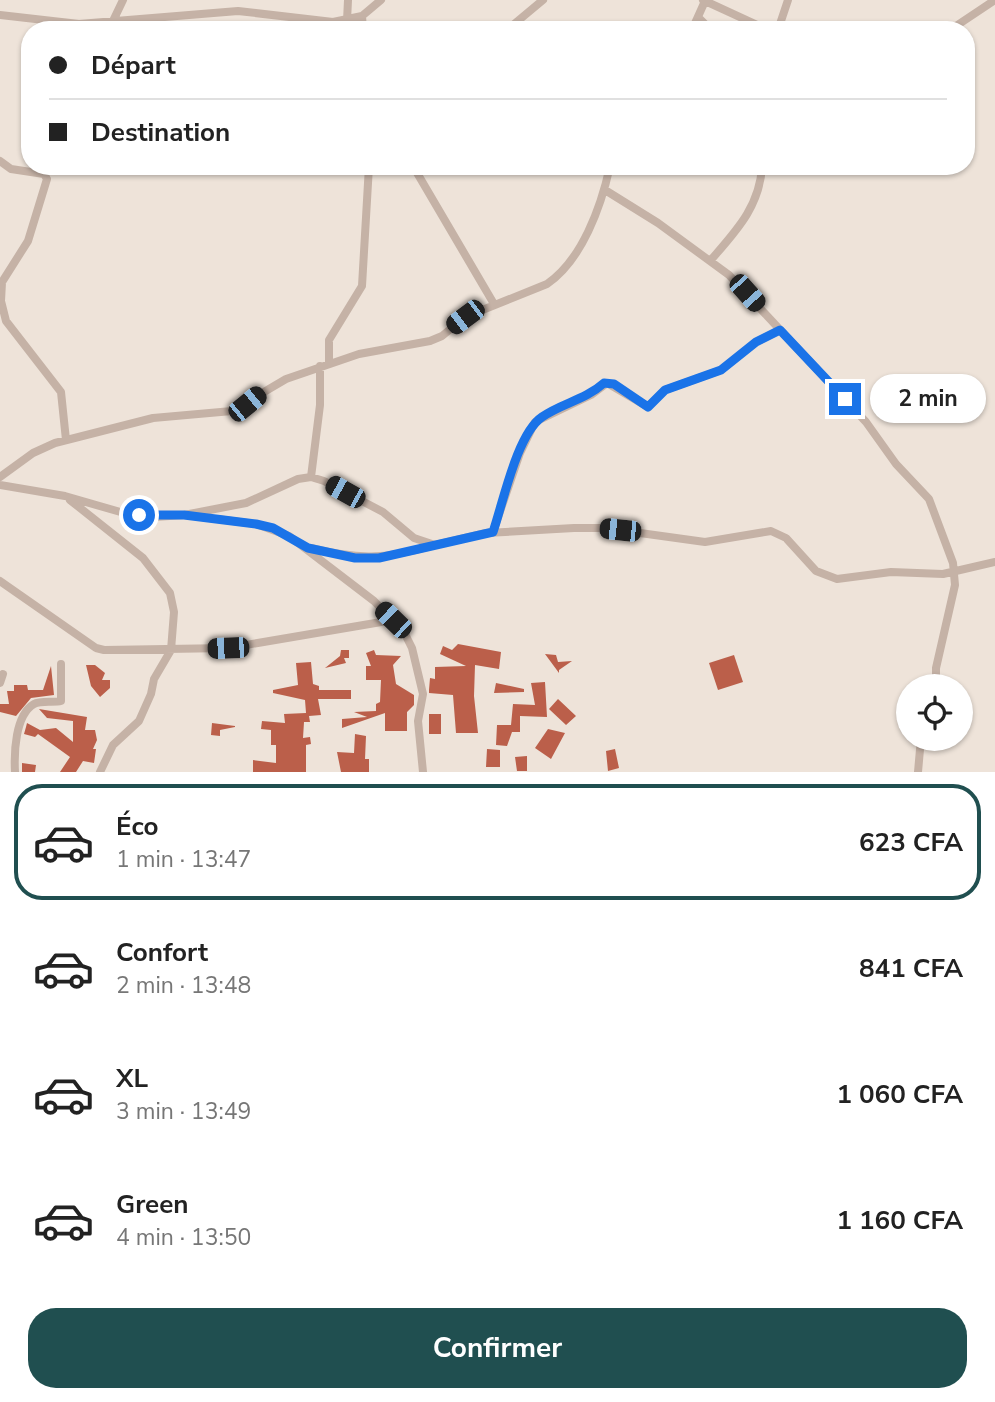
<!DOCTYPE html>
<html lang="fr">
<head>
<meta charset="utf-8">
<style>
  body { margin:0; font-family:"Nunito Sans",sans-serif; background:#f2f2f2; color:#222; height:100vh; display:flex; flex-direction:column; font-size:26px; white-space:nowrap }
  * { box-sizing:border-box; margin:0 }
  p { font-size:23px; color:#767676 }
  .icon { flex:none; width:38px; height:38px; fill:none; stroke:currentColor; stroke-width:2; stroke-linecap:round; stroke-linejoin:round }
  .map { position:relative; height:772px; overflow:hidden }
  .sheet { display:flex; flex-direction:column; background:#fff; flex:1 }
  .sheet>* { flex:none }
  .banner { position:absolute; left:21px; top:21px; width:954px; height:154px; border-radius:28px; box-shadow:0 2px 5px #0004; display:grid; align-content:center; height:154px; padding:0 28px; background:#fff }
  .controls { position:absolute; left:896px; top:674px; display:grid; gap:14px }
  .controls a { display:grid; place-items:center; width:77px; height:77px; border-radius:50%; background:#fff; box-shadow:0 2px 5px #0004; font-size:35px }
  .end { position:absolute; width:32px; height:32px; margin:-16px; border:9px solid #1a73e8; background:#fff; box-shadow:0 0 0 4px #fff }
  .from { border-radius:50% }
  .bubble { position:absolute; height:49px; border-radius:24px; background:#fff; box-shadow:0 2px 5px #0004; font-size:23px; font-weight:700; line-height:49px; text-align:center }
  .car { position:absolute; width:21px; height:42px; margin:-21px -10px; border-radius:9px; box-shadow:0 0 5px 2px #0007; background:linear-gradient(#222 24%,#8ab4d8 0 40%,#222 0 76%,#8ab4d8 0 86%,#222 0) }
  .banner b { display:flex; align-items:center; gap:24px; height:66px; font-size:26px }
  .banner b+b { border-top:2px solid #e0e0e0 }
  .banner i { width:18px; height:18px; background:#222 }
  ul { padding:12px 0 0; list-style:none }
  li { display:flex; align-items:center; gap:21px; height:116px; margin:0 14px 10px; padding:0 14px; border:4px solid transparent; border-radius:28px }
  li div { flex:1 }
  li b { display:block; font-size:26px }
  li em { font-style:normal; font-weight:700 }
  li.selected { border-color:#204f50 }
  li>.icon { width:63px; height:63px; stroke-width:1.5 }
  .button { display:flex; gap:14px; margin-top:auto; padding:14px 28px }
  .button a { flex:1; height:80px; border-radius:28px; background:#204f50; color:#fff; font-size:28px; font-weight:700; line-height:80px; text-align:center }
  .map>svg:first-child { display:block }
  .building { fill:#bb5f4a }
  .lines { fill:none; stroke-linecap:round; stroke-linejoin:round }
  .minor { stroke:#c5b2a6; stroke-width:8 }
  .route { stroke:#1a73e8; stroke-width:9 }
</style>
</head>
<body>
<div class="map">
<svg width="995" height="772" viewBox="0 0 995 772">
  <rect width="100%" height="100%" fill="#eee3d9"/>
  <path class="building" d="M458 644 501 652 499 669 475 665 474 696 478 733H456L453 695 429 693V690L430 678 435 679V667L466 666 440 654 443 646 452 650Z
    M341 650H349V658H344L346 663 325 668 340 656Z
    M374 650 376 655 401 656 393 665 396 684 414 695V705L407 712V731H385V713L342 728V719L367 717 354 712 376 711V704L380 702 381 680H366V666H371L366 653Z
    M545 654 556 655 558 662 572 661 559 670V673Z
    M734 655 743 682 718 690 709 663Z
    M311 662 313 684 319 686V690H351V699H318L321 715 309 716 310 722H304L303 738 310 737 311 744 306 745V772H253V760L276 763V745H271V730L261 729 262 721 285 723 284 714 306 713 305 700 273 693V690L298 685 296 663Z
    M86 665H95L105 673 102 680H110V688L100 697 91 686Z
    M51 666 54 695 31 698 16 716 0 712V704H9L7 691H14V685H27L28 690H43Z
    M545 682 547 717 520 716V732H512L507 746 496 745 497 725H511L513 704 535 705 531 683Z
    M496 683 524 689V692L494 693Z
    M558 699 576 716 566 725 549 709Z
    M39 709 87 717 85 730H95L97 740 93 749H96L94 763 83 761 76 772H60L70 757 38 734 35 737 24 734 26 727 27 723 40 730 56 728 73 742V721L47 718Z
    M429 714H441V734H429Z
    M212 723 235 726V727L220 730V736L211 735Z
    M548 729 565 733 551 759 535 748Z
    M355 734 366 736 365 759H369V772H341L337 752 354 753Z
    M487 749 500 750V767H486Z
    M615 749 619 768 608 771 606 751Z
    M527 756V771H517L515 757Z
    M22 763 36 765 35 772H22Z"/>
  <g class="lines">
    <path class="minor" d="M703 0 768 30
      M0 15 79 24 238 11 333 22 362 16 381 0
      M362 16 363 30
      M699 18 711 30
      M347 21 348 0
      M112 23 123 0
      M507 30 543 0
      M692 30 705 1
      M778 30 788 0
      M950 30 995 0
      M0 161 11 169 44 174 47 179 28 241 2 282 1 301 6 321 61 392 66 440
      M413 166 494 304
      M605 190 658 223 729 275 866 422 896 464 929 499 953 563 955 585 936 668V686
      M710 261C735 232 760 207 762 166
      M329 364V340L362 286 369 166
      M0 477 33 453 55 443 153 418 232 411 286 379 359 354 430 341 442 336 465 317 547 284C582 260 601 207 610 166
      M311 477 320 405V366
      M0 485 65 496 124 513 155 517 184 515 246 503 298 479 311 477 324 481 383 512 414 538 435 545 486 533 574 528H604L705 542 771 531 786 538 816 571 837 579 891 572 943 574 995 562
      M70 500 143 558 170 593 174 612 171 650 154 679 151 694 139 721 113 745 100 772
      M194 516 256 524 289 536 374 601 404 632 412 648 423 694 418 721 423 772
      M493 532 520 453 535 422 591 395 607 383 648 407 665 390 721 370 756 342 780 330
      M311 548C358 560 385 559 432 546
      M0 581 96 648 104 650 228 648 393 620
      M0 683 3 674
      M15 772C14 753 15 715 34 704 41 700 54 703 61 701V664
      M918 772 921 738"/>
  </g>
  <g class="lines">
    <path class="route" d="M139 515H184L256 524 273 528 308 548 355 558H379L493 532C503 503 517 434 542 417 562 403 585 400 604 383L614 384 648 407 665 390 721 370 756 342 780 330 845 399"/>
  </g>
</svg>
<div class="controls">
<a><svg class="icon" aria-label="locate" viewBox="0 0 24 24"><circle cx="12" cy="12" r="6"/><path d="M12 2v4M12 18v4M2 12h4M18 12h4"/></svg></a>
</div>
<i class="end from" style="left:139px;top:515px"></i>
<i class="end" style="left:845px;top:399px"></i>
<div class="bubble" style="left:870px;top:374px;width:116px">2 min</div>
<i class="car" style="left:747px;top:293px;rotate:138deg"></i>
<i class="car" style="left:465px;top:317px;rotate:233deg"></i>
<i class="car" style="left:247px;top:404px;rotate:51deg"></i>
<i class="car" style="left:345px;top:492px;rotate:299deg"></i>
<i class="car" style="left:620px;top:530px;rotate:276deg"></i>
<i class="car" style="left:393px;top:620px;rotate:314deg"></i>
<i class="car" style="left:228px;top:648px;rotate:268deg"></i>
<div class="banner">
<b><i class="from"></i>Départ</b>
<b><i></i>Destination</b>
</div>
</div>
<section class="sheet">
<ul>
<li class="selected"><svg class="icon" aria-label="car" viewBox="0 0 24 24"><path d="M5 17H2v-5l4-1 3-4h7l3 4 3 1v5h-3M9 17h6M6 11h13"/><circle cx="7" cy="17" r="2"/><circle cx="17" cy="17" r="2"/></svg><div><b>Éco</b><p>1 min · 13:47</p></div><em>623 CFA</em></li>
<li><svg class="icon" aria-label="car" viewBox="0 0 24 24"><path d="M5 17H2v-5l4-1 3-4h7l3 4 3 1v5h-3M9 17h6M6 11h13"/><circle cx="7" cy="17" r="2"/><circle cx="17" cy="17" r="2"/></svg><div><b>Confort</b><p>2 min · 13:48</p></div><em>841 CFA</em></li>
<li><svg class="icon" aria-label="car" viewBox="0 0 24 24"><path d="M5 17H2v-5l4-1 3-4h7l3 4 3 1v5h-3M9 17h6M6 11h13"/><circle cx="7" cy="17" r="2"/><circle cx="17" cy="17" r="2"/></svg><div><b>XL</b><p>3 min · 13:49</p></div><em>1 060 CFA</em></li>
<li><svg class="icon" aria-label="car" viewBox="0 0 24 24"><path d="M5 17H2v-5l4-1 3-4h7l3 4 3 1v5h-3M9 17h6M6 11h13"/><circle cx="7" cy="17" r="2"/><circle cx="17" cy="17" r="2"/></svg><div><b>Green</b><p>4 min · 13:50</p></div><em>1 160 CFA</em></li>
</ul>
<div class="button"><a>Confirmer</a></div>
</section>
</body>
</html>
